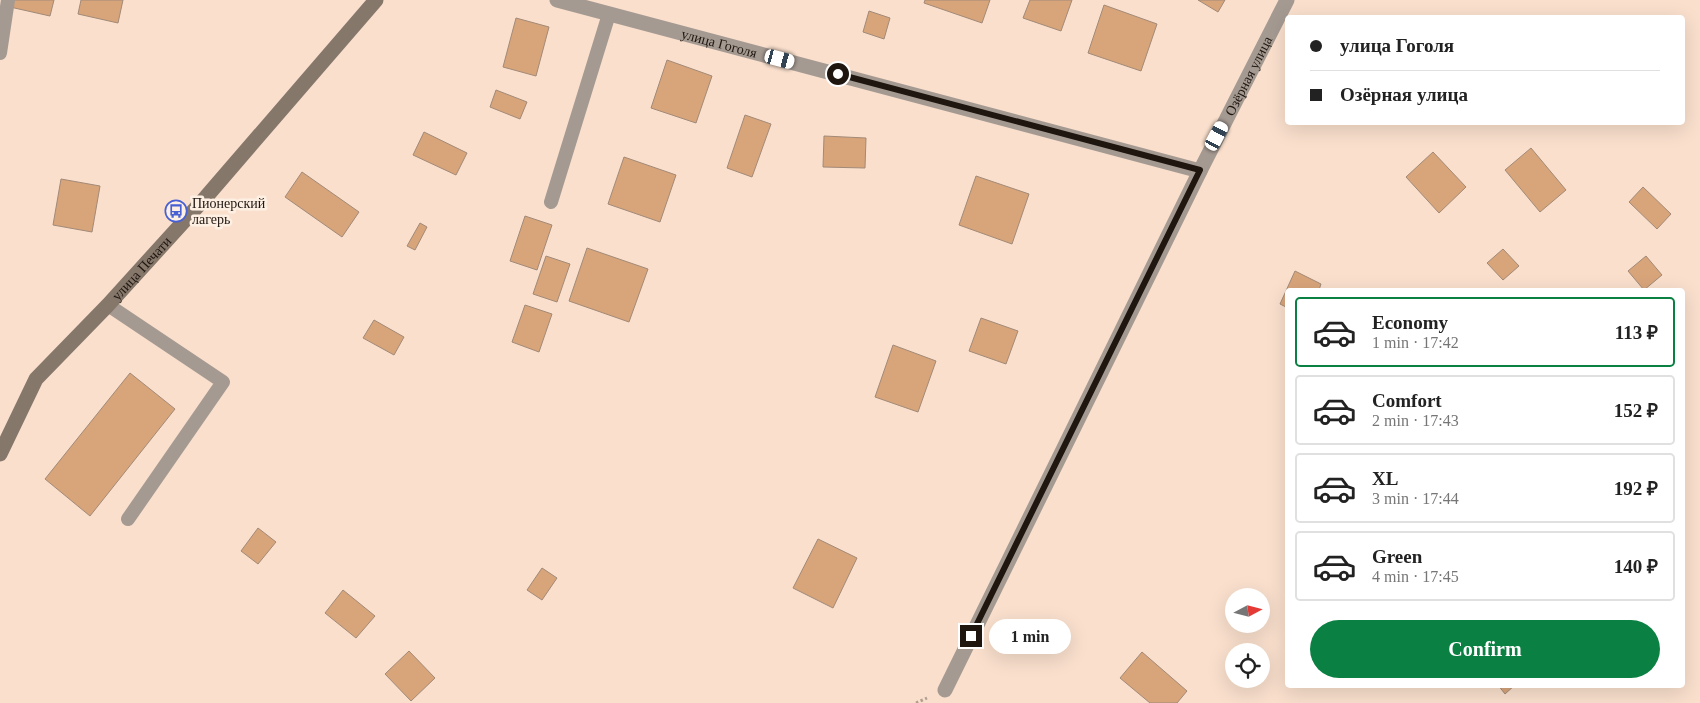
<!DOCTYPE html>
<html lang="en">
<head>
<meta charset="utf-8">
<style>
  body { margin:0; font-family:"Times New Roman",serif; background:#f2f2f2; color:#222; height:100vh; display:flex; flex-direction:column; font-size:19px; white-space:nowrap }
  * { box-sizing:border-box; margin:0 }
  p { font-size:16px; color:#767676 }
  .icon { flex:none; width:28px; height:28px; fill:none; stroke:currentColor; stroke-width:2; stroke-linecap:round; stroke-linejoin:round }
  .map { position:relative; flex:1; overflow:hidden }
  .sheet { position:absolute; left:1285px; top:288px; width:400px; height:400px; display:flex; flex-direction:column; background:#fff; border-radius:5px; box-shadow:0 5px 20px #0002 }
  .sheet>* { flex:none }
  .guide { position:absolute; left:1285px; top:15px; width:400px; height:110px; border-radius:5px; box-shadow:0 5px 20px #0002; display:grid; align-content:center; height:110px; padding:0 25px; background:#fff }
  .needle { width:32px; rotate:83deg }
  .buttons { position:absolute; left:1225px; top:588px; display:grid; gap:10px }
  .buttons a { display:grid; place-items:center; width:45px; height:45px; border-radius:50%; background:#fff; box-shadow:0 5px 20px #0002; font-size:25px }
  .end { position:absolute; width:22px; height:22px; margin:-11px; border:6px solid #1e160f; background:#fff; box-shadow:0 0 0 2px #fff }
  .from { border-radius:50% }
  .bubble { position:absolute; height:35px; border-radius:18px; background:#fff; box-shadow:0 5px 20px #0002; font-size:16px; font-weight:800; line-height:35px; text-align:center }
  .car { position:absolute; width:15px; height:30px; margin:-15px -8px; border-radius:6px; box-shadow:0 0 4px 1px #0007; background:linear-gradient(#fff 24%,#345 0 40%,#fff 0 76%,#345 0 86%,#fff 0) }
  .guide b { display:flex; align-items:center; gap:18px; height:48px; font-size:19px }
  .guide b+b { border-top:1px solid #e0e0e0 }
  .guide i { width:12px; height:12px; background:#222 }
  ul { padding:9px 0 0; list-style:none }
  li { display:flex; align-items:center; gap:15px; height:70px; margin:0 10px 8px; padding:0 15px; border:2px solid #e0e0e0; border-radius:5px }
  li div { flex:1 }
  li b { display:block; font-size:19px }
  li em { font-style:normal; font-weight:800 }
  li.selected { border-color:#0b8043 }
  li>.icon { width:45px; height:45px; stroke-width:1.5 }
  .primary-button { display:flex; gap:10px; margin-top:auto; padding:10px 25px }
  .primary-button a { flex:1; height:58px; border-radius:30px; background:#0b8043; color:#fff; font-size:20px; font-weight:800; line-height:58px; text-align:center }
  .map>svg:first-child { display:block }
  .building { fill:#d8a47a; stroke:#a28a78 }
  .lines { fill:none; stroke-linecap:round; stroke-linejoin:round }
  .path { stroke:#b29e8f; stroke-width:3; stroke-dasharray:2.5 2.5; stroke-linecap:butt }
  .lane { stroke:#a59a92; stroke-width:14 }
  .street { stroke:#a59a92; stroke-width:15 }
  .secondary { stroke:#86776b; stroke-width:15 }
  .route { stroke:#1e160f; stroke-width:6 }
  .labels { text-anchor:middle; dominant-baseline:central; stroke-width:5; stroke-linejoin:round; paint-order:stroke }
  .street-label { font-size:14px; fill:#1e160f; stroke:#feefe3 }
  .poi-label { font-size:14px; fill:#1e160f; stroke:#feefe3; text-anchor:start }
</style>
</head>
<body>
<div class="map">
<svg width="1700" height="703" viewBox="0 0 1700 703">
  <rect width="100%" height="100%" fill="#f9dfcc"/>
  <path class="building" d="M11 0H54L50 16 10 7Z
    M81 0H123L118 23 78 14Z
    M925 0H990L982 23 924 3Z
    M1030 0H1072L1061 31 1023 18Z
    M1198 0H1225L1218 12Z
    M1104 5 1157 24 1141 71 1088 53Z
    M869 11 890 18 884 39 863 32Z
    M516 18 549 27 536 76 503 67Z
    M667 60 712 76 696 123 651 108Z
    M496 90 527 102 520 119 490 107Z
    M745 115 771 124 752 177 727 168Z
    M424 132 467 153 456 175 413 155Z
    M824 136 866 138 865 168 823 167Z
    M1531 148 1566 190 1540 212 1505 170Z
    M1433 152 1466 187 1439 213 1406 177Z
    M624 157 676 175 660 222 608 204Z
    M302 172 359 212 342 237 285 197Z
    M976 176 1029 194 1012 244 959 225Z
    M61 179 100 186 92 232 53 225Z
    M1643 187 1671 214 1657 229 1629 202Z
    M525 216 552 225 537 270 510 261Z
    M420 223 427 227 415 250 407 246Z
    M587 248 648 269 629 322 569 301Z
    M1503 249 1519 266 1503 280 1487 263Z
    M546 256 570 264 557 302 533 294Z
    M1646 256 1662 275 1644 290 1628 271Z
    M1295 271 1321 284 1319 290H1288V308L1280 304Z
    M525 305 552 314 539 352 512 342Z
    M981 318 1018 331 1006 364 969 351Z
    M374 320 404 337 394 355 363 338Z
    M893 345 936 361 918 412 875 397Z
    M130 373 175 409 90 516 45 479Z
    M258 528 276 542 258 564 241 551Z
    M818 539 857 558 833 608 793 588Z
    M542 568 557 578 542 600 527 590Z
    M343 590 375 616 356 638 325 613Z
    M409 651 435 678 411 701 385 674Z
    M1142 652 1187 691 1177 703H1150L1120 678Z
    M1498 685H1515L1505 694Z"/>
  <g class="lines">
    <path class="path" d="M916 703 927 698"/>
    <path class="lane" d="M0 53 8 0
      M551 202 609 14
      M108 305 223 382 128 519"/>
    <g class="street">
      <path id="s1" d="M557 0 1200 171"/>
      <path id="s2" d="M945 690 1200 171 1287 0"/>
    </g>
    <path class="secondary" id="s3" d="M0 454 36 379 108 305 206 197 376 0"/>
  </g>
  <g class="lines">
    <path class="route" d="M838 74 1200 170 971 636"/>
  </g>
  <defs>
    <g id="bus-ring" transform="scale(1.125)"><circle r="9.5" fill="#feefe3" stroke="#4760d4" stroke-width="1.5"/><path d="M-5-6H5V4H4V6H2V4H-2V6H-4V4H-5ZM-3.5-4V0h7V-4ZM-3.5 1.2v1.5H-2V1.2ZM2 1.2v1.5H3.5V1.2Z" fill="#4760d4"/></g>
  </defs>
  <g fill-rule="evenodd">
    <use href="#bus-ring" x="176" y="211"/>
  </g>
  <g class="labels">
    <g class="street-label">
      <text stroke="none"><textPath href="#s1" startOffset="168">улица Гоголя</textPath></text>
      <text stroke="none"><textPath href="#s2" startOffset="685">Озёрная улица</textPath></text>
      <text stroke="none"><textPath href="#s3" startOffset="236">улица Печати</textPath></text>
    </g>
    <g class="poi-label">
      <text x="192" y="203">Пионерский<tspan x="192" dy="16">лагерь</tspan></text>
    </g>
  </g>
</svg>
<div class="buttons">
<a><svg class="needle" viewBox="-14 -14 28 28"><path d="M0-13l5 13h-10z" fill="#e53935"/><path d="M0 13l5-13h-10z" fill="#767676"/></svg></a>
<a><svg class="icon" aria-label="locate" viewBox="0 0 24 24"><circle cx="12" cy="12" r="6"/><path d="M12 2v4M12 18v4M2 12h4M18 12h4"/></svg></a>
</div>
<i class="end from" style="left:838px;top:74px"></i>
<i class="end" style="left:971px;top:636px"></i>
<div class="bubble" style="left:989px;top:619px;width:82px">1 min</div>
<i class="car" style="left:780px;top:59px;rotate:105deg"></i>
<i class="car" style="left:1217px;top:136px;rotate:28deg"></i>
<div class="guide">
<b><i class="from"></i>улица Гоголя</b>
<b><i></i>Озёрная улица</b>
</div>
<section class="sheet">
<ul>
<li class="selected"><svg class="icon" aria-label="car" viewBox="0 0 24 24"><path d="M5 17H2v-5l4-1 3-4h7l3 4 3 1v5h-3M9 17h6M6 11h13"/><circle cx="7" cy="17" r="2"/><circle cx="17" cy="17" r="2"/></svg><div><b>Economy</b><p>1 min · 17:42</p></div><em>113 ₽</em></li>
<li><svg class="icon" aria-label="car" viewBox="0 0 24 24"><path d="M5 17H2v-5l4-1 3-4h7l3 4 3 1v5h-3M9 17h6M6 11h13"/><circle cx="7" cy="17" r="2"/><circle cx="17" cy="17" r="2"/></svg><div><b>Comfort</b><p>2 min · 17:43</p></div><em>152 ₽</em></li>
<li><svg class="icon" aria-label="car" viewBox="0 0 24 24"><path d="M5 17H2v-5l4-1 3-4h7l3 4 3 1v5h-3M9 17h6M6 11h13"/><circle cx="7" cy="17" r="2"/><circle cx="17" cy="17" r="2"/></svg><div><b>XL</b><p>3 min · 17:44</p></div><em>192 ₽</em></li>
<li><svg class="icon" aria-label="car" viewBox="0 0 24 24"><path d="M5 17H2v-5l4-1 3-4h7l3 4 3 1v5h-3M9 17h6M6 11h13"/><circle cx="7" cy="17" r="2"/><circle cx="17" cy="17" r="2"/></svg><div><b>Green</b><p>4 min · 17:45</p></div><em>140 ₽</em></li>
</ul>
<div class="primary-button"><a>Confirm</a></div>
</section>
</div>
</body>
</html>
